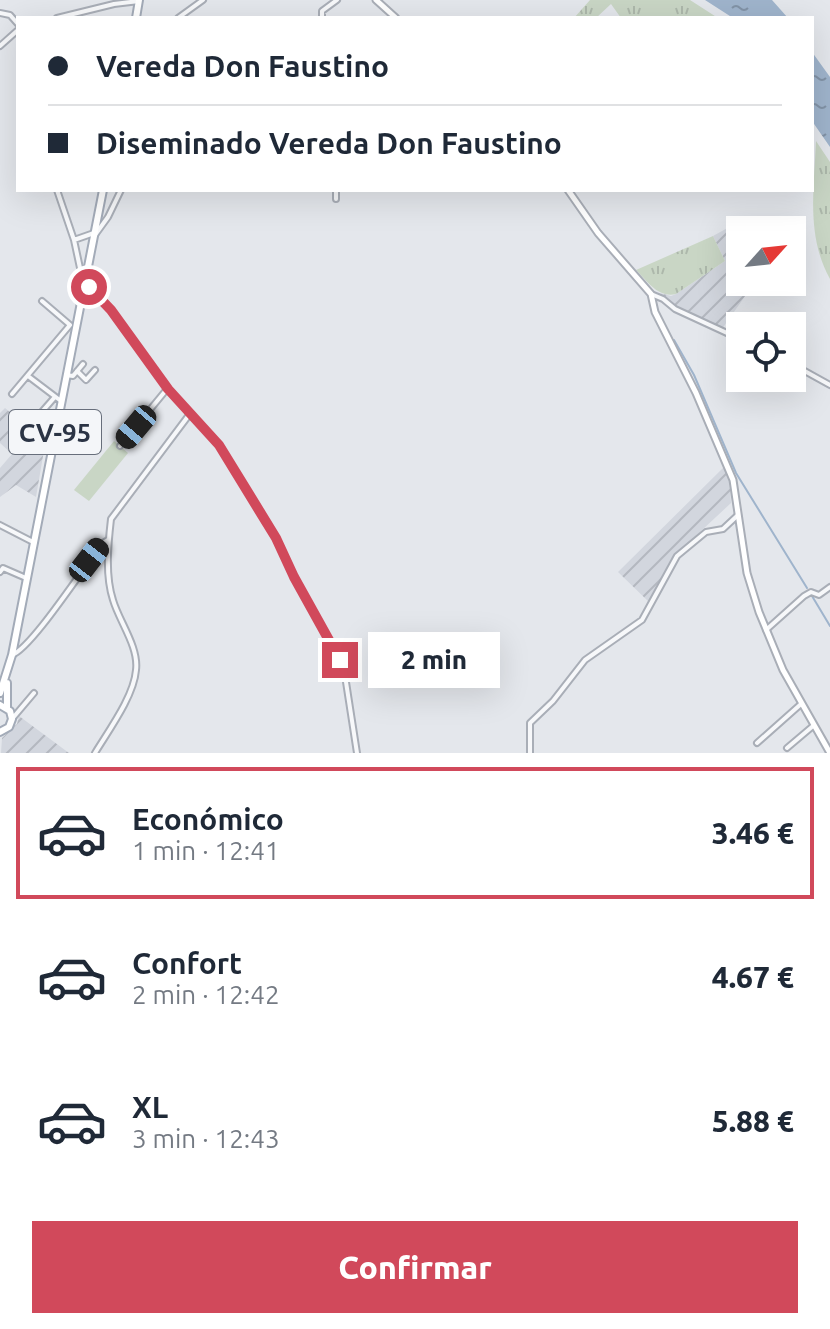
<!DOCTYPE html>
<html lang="es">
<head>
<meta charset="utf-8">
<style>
  body { margin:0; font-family:Ubuntu,sans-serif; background:#f6f6f7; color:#1f2937; height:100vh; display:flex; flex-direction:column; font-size:30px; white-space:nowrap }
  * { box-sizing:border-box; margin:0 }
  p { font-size:26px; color:#747a83 }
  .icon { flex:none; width:44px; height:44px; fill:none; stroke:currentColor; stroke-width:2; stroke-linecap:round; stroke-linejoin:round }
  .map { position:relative; height:753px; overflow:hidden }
  .details { display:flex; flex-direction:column; background:#fff; flex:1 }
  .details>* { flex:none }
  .guide { position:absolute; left:16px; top:16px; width:798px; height:176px; border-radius:0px; box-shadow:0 8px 32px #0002; display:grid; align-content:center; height:176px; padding:0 32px; background:#fff }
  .needle { width:52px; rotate:63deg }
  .tools { position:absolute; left:726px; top:216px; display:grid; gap:16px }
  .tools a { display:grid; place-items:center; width:80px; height:80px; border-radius:0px; background:#fff; box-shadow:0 8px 32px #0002; font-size:40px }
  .end { position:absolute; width:36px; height:36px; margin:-18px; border:10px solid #d1495b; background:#fff; box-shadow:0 0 0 4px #fff }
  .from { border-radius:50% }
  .bubble { position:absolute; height:56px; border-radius:0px; background:#fff; box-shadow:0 8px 32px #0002; font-size:26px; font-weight:800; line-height:56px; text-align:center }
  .car { position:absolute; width:24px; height:48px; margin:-24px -12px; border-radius:10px; box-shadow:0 0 6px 2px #0007; background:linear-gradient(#222 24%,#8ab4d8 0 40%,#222 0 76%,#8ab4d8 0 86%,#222 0) }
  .guide b { display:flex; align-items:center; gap:28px; height:76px; font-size:30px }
  .guide b+b { border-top:2px solid #e0e1e3 }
  .guide i { width:20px; height:20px; background:#1f2937 }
  ul { padding:14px 0 0; list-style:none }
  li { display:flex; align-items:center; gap:24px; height:132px; margin:0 16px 12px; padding:0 16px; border:4px solid transparent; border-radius:0px }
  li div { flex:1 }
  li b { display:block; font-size:30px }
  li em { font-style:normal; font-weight:800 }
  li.active { border-color:#d1495b }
  li>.icon { width:72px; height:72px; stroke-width:1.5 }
  .primary-button { display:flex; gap:16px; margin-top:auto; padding:16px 32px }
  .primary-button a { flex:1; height:92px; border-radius:0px; background:#d1495b; color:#fff; font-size:32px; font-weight:800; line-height:92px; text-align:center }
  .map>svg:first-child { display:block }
  .industrial { fill:url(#industrial-furrows) }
  .grass { fill:url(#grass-tufts) }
  .green { fill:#c9d6c5 }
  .water { fill:url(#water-ripples) }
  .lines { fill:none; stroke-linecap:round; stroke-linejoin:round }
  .stream { stroke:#9fb4cc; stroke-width:2 }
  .street-casing { stroke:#a9aeb7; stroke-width:8 }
  .secondary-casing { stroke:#a9aeb7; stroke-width:9 }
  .primary-casing { stroke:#a3abb8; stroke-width:10 }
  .street { stroke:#f7f8fa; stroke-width:4 }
  .secondary { stroke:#fff; stroke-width:5 }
  .primary { stroke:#fff; stroke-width:6 }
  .route { stroke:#d1495b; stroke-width:10 }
  .labels { text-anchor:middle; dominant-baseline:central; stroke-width:6; stroke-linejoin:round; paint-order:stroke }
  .shield { fill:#f4f6f9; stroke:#676e7b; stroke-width:2 }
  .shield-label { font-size:26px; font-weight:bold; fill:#2b3445 }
</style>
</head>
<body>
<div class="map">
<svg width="830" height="753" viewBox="0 0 830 753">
  <defs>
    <pattern id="industrial-furrows" width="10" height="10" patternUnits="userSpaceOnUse" patternTransform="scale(2)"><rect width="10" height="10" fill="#d2d6de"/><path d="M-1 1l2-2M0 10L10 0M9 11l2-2" fill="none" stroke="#b4b8c0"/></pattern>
    <pattern id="grass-tufts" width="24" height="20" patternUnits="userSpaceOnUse" patternTransform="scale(2)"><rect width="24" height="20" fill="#c9d6c5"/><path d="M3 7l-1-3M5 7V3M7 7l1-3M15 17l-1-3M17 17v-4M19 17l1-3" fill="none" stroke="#adb8ab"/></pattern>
    <pattern id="water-ripples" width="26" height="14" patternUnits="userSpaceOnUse" patternTransform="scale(2)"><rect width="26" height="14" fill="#9fb4cc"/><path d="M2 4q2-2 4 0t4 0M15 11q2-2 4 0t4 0" fill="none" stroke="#8293a7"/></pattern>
  </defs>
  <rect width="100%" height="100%" fill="#e4e7ec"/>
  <path class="industrial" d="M749 216 759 230H740V282H755L722 329 674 305 660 293 671 296 676 294 725 261 713 236Z
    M5 408 30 429 34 424 48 427 36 497 16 485 0 497V468L12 454 0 443V413Z
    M724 467 729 476 731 503 671 559 650 603 618 572Z
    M19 716 69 753H1L2 738 17 724Z"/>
  <path class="grass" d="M590 0H690L718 18H621L611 4 596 18H574Z
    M816 141 830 162V279C806 236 814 189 816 141Z
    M713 236 725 261 676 294C658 298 648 282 636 270Z"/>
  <path class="green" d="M114 441 128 453 89 501 74 490Z"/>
  <path class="water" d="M705 0H772L788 18H733Z
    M812 52 830 77V147L812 121Z"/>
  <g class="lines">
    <path class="stream" d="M674 340 694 375 736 473 807 588
      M812 596 830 626"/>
    <g class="street-casing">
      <path id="street" d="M0 13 10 15 18 24
        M57 18 114 4 139 1
        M178 18 203 0
        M322 18V11L337 0
        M0 46 18 30
        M57 190 74 240 80 268 85 277
        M336 190V199
        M95 235 108 217 121 190
        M74 240 94 233
        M84 284 98 293 168 389 219 445 276 538 294 577 340 660 346 682 357 753
        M651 294 663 299 675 309 740 339
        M42 301 70 325
        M792 364 830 385
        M77 371 86 380 95 370
        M66 375 73 376 83 364
        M28 376 61 401
        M12 394 70 325
        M40 414 54 398
        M120 446 167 389
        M0 525 33 542
        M0 572 3 568 26 578
        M766 630 804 596 811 592 819 595 830 587
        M12 655C32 648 85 565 103 543L108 540
        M12 719 34 693
        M757 743 801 704
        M787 748 813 726
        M95 753C109 730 134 696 136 670 139 647 119 621 113 600 105 575 108 545 111 519L189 415
        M530 753V723L553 701 585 660 642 620 677 556 706 532 723 529 738 515"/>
    </g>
    <g class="secondary-casing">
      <path id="secondary" d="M376 0 396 18
        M568 190 598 233 651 294 655 312 696 393 733 480 747 573 759 612 783 670 830 753"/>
    </g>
    <g class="primary-casing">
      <path id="primary" d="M136 18 139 0
        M7 683V708
        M0 693 12 655 103 190
        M0 705 10 711 12 719 9 727 0 732"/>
    </g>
    <use href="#street" class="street"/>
    <use href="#secondary" class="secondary"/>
    <use href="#primary" class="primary"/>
  </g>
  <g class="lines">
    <path class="route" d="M89 287 111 310 168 389 219 445 276 538 294 577 340 660"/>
  </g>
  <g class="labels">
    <rect class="shield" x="9" y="410" width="92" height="44" rx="6"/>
    <g class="shield-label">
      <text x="55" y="432">CV-95</text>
    </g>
  </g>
</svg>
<div class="tools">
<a><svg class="needle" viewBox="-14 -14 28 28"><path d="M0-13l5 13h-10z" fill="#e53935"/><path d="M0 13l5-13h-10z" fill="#747a83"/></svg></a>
<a><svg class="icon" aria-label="locate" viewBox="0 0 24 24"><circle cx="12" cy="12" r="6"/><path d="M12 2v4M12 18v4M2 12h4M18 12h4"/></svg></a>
</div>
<i class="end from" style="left:89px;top:287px"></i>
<i class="end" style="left:340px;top:660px"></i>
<div class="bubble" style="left:368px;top:632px;width:132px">2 min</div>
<i class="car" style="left:136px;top:427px;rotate:220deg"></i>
<i class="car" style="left:89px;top:560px;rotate:38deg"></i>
<div class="guide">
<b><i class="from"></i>Vereda Don Faustino</b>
<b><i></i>Diseminado Vereda Don Faustino</b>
</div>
</div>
<section class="details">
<ul>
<li class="active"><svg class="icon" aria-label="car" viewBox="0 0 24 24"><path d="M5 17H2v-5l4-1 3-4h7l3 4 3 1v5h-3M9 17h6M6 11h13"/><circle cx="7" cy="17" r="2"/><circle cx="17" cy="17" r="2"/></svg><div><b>Económico</b><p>1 min · 12:41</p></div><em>3.46 €</em></li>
<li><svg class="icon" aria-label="car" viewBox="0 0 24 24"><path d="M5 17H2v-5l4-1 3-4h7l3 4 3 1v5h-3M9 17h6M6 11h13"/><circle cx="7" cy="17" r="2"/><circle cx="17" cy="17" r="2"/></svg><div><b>Confort</b><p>2 min · 12:42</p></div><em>4.67 €</em></li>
<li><svg class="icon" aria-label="car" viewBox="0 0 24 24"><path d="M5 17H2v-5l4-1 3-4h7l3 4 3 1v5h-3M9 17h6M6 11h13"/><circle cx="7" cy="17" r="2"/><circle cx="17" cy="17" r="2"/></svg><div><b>XL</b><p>3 min · 12:43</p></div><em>5.88 €</em></li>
</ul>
<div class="primary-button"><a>Confirmar</a></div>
</section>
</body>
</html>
